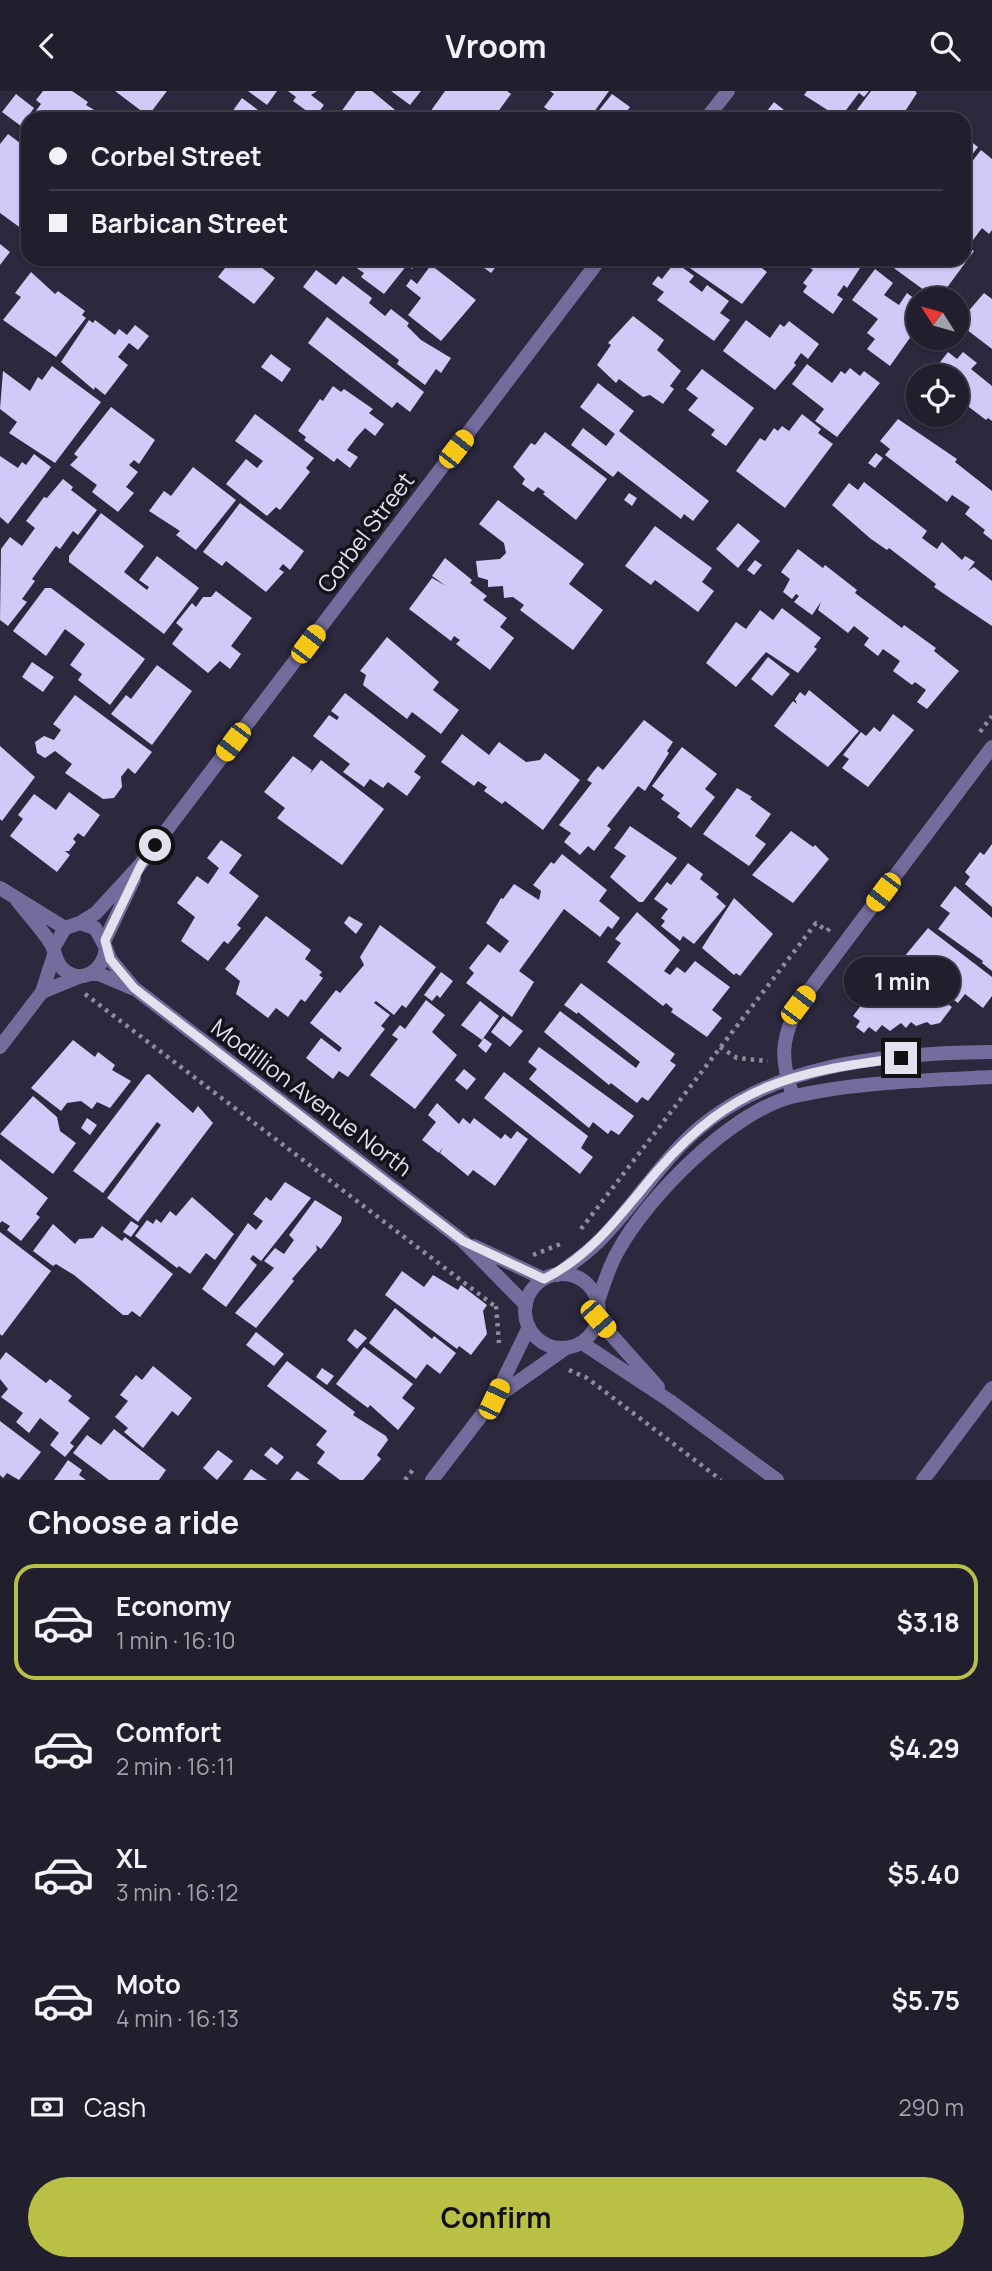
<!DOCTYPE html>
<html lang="en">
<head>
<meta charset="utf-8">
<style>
  body { margin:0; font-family:Manrope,sans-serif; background:#292736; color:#f1f3f6; height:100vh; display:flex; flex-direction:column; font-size:26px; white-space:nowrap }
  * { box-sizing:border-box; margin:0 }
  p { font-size:23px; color:#a2a2aa }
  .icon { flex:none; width:38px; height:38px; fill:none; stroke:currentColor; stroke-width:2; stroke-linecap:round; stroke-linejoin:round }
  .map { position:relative; height:1389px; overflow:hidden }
  .drawer { display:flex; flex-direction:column; background:#211e2e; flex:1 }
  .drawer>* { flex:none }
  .top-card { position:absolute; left:21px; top:21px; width:950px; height:154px; border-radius:21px; box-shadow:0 2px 5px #0004,0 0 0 2px #3e3c4a; display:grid; align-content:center; height:154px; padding:0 28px; background:#211e2e }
  .needle { width:46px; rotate:307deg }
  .fabs { position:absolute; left:906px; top:196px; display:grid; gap:14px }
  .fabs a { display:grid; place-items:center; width:63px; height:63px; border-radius:50%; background:#211e2e; box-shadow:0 2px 5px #0004,0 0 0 2px #3e3c4a; font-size:35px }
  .end { position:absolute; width:32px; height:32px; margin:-16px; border:9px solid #e2e1ee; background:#111; box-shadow:0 0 0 4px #111 }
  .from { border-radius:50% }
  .bubble { position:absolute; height:49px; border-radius:24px; background:#211e2e; box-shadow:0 2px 5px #0004,0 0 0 2px #3e3c4a; font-size:23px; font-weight:700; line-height:49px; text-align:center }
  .car { position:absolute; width:21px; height:42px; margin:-21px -10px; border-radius:9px; box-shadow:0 0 5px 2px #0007; background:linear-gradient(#f5c518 24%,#345 0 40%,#f5c518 0 76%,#345 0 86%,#f5c518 0) }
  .top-card b { display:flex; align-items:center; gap:24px; height:66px; font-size:26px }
  .top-card b+b { border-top:2px solid #3e3c4a }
  .top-card i { width:18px; height:18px; background:#f1f3f6 }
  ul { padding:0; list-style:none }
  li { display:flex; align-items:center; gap:21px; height:116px; margin:0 14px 10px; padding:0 14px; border:4px solid transparent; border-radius:21px }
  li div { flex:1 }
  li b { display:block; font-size:26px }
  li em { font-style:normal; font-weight:700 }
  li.active { border-color:#bac045 }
  li>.icon { width:63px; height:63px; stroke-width:1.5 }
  h2 { padding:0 28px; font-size:32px; line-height:84px }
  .pay { display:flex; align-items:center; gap:18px; height:77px; padding:0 28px; font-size:26px }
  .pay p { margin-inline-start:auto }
  .primary-button { display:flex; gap:14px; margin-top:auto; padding:14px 28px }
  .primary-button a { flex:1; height:80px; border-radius:42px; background:#bac045; color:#111; font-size:28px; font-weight:700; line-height:80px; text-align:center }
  header { display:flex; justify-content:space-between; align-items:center; height:91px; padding:0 28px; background:#211e2e; font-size:32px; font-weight:700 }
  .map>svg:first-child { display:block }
  .building { fill:#d1caf9 }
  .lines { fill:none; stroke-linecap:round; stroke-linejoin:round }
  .path { stroke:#8e8b9c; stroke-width:4.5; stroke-dasharray:3.5 5; stroke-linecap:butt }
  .minor { stroke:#746c9d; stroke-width:14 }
  .tertiary { stroke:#746c9d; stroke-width:14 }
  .route { stroke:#e2e1ee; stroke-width:9 }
  .labels { text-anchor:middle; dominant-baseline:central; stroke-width:7; stroke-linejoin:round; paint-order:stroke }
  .street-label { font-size:23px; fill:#e2e1ee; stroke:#14131c }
</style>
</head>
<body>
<header><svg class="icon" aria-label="back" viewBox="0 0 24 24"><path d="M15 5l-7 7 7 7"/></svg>Vroom<svg class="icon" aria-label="search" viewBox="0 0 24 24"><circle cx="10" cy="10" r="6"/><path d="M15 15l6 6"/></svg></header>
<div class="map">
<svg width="992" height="1389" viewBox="0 0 992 1389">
  <rect width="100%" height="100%" fill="#2c283d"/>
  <path class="building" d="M43 0H72L88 11 86 14 109 28H30L41 13 36 9Z
    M115 0H167L148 25Z
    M248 0H277L267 14Z
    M288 0H317L311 4 324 14 315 26 293 10 296 6Z
    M356 0H372L406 28H336Z
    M391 0H421L410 14Z
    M445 0H507L511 3 497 22 506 28H439L430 21Z
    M550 0H609L594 21 596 23 612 3 630 16 621 28H560L544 16 554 3Z
    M807 0H869L864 6 859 2 840 27 804 4Z
    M871 0H915L917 2 900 28H850Z
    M16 3 34 17 21 35 2 21Z
    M242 7 262 22 257 28H227Z
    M774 11 789 23 792 19 805 28H761Z
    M8 43 28 58V130L22 138 0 122V53Z
    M964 45 978 56 964 74Z
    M981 59 992 68V139L989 143 982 137 976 145 968 156 974 160 943 202 933 195 928 202 891 175 896 168H964V113L970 105 964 101 967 87 964 81Z
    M0 153 10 161 0 174Z
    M232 168H251L275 187 254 213 218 186Z
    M361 168H416L419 170 412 178 407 174 384 203 361 186 364 182 355 176Z
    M472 168H502L491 182Z
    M688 168H750L767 181 742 213 684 173Z
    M798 168H866L847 197 844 194 837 204 843 208 833 223 803 201 807 195 803 192 813 179Z
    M675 171 694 185 689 191 702 201 707 194 729 210 720 222 730 229 714 250 657 209 664 201 652 193 658 185 662 188Z
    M431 174 476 209 441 250 408 224 421 207 406 195 411 188 417 193Z
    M875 178 893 192 884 204 899 214 907 202 919 211V234L890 275 867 258 875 248 867 242 878 228 852 209Z
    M316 179 336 194 343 185 372 207 369 212 385 225 391 218 409 232 407 235 421 249 451 267 441 282 436 278 425 294 397 273 399 269 303 196Z
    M31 181 55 203 58 200 85 220 82 224 86 227 56 266 3 229 21 206 15 202Z
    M984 202 992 208V258L962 235 966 223Z
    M633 225 664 249 657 259 681 280 670 295 674 298 663 313 650 304 643 306 619 288 616 292 597 274 611 254 608 252Z
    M327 226 424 301 410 321 397 311 392 317 308 252Z
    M89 229 93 232 95 229 115 244 119 238 127 244 135 234 149 245 138 259 129 252 118 266 128 274 105 304 95 296 94 299 61 271Z
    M746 229 770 247 780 233 784 236 789 230 819 253 808 268 801 262 794 272 796 274 775 299 723 260Z
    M948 261 957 268 963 261 977 272 971 278 992 295V330L988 327 986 329 957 307V285L931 283Z
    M271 263 291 278 282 291 261 276Z
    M807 273 832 292 841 280 845 283 850 277 860 285 864 280 880 292 837 346 815 330 824 318 792 293Z
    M52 275 101 311 55 372 9 342 17 331 0 318 3 280 30 300 38 286 42 289Z
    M702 278 754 317 726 355 711 344 715 339 688 319 698 307 686 298Z
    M598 292 634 320 619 340 709 410 693 430 684 423 681 428 618 380 613 386 571 354 583 337 606 355 615 343 580 316Z
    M333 295 341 301 344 298 373 318 369 322 384 333 375 345 365 337 356 347 347 359 358 366 350 377 337 367 334 371 304 349 306 346 298 340 320 308 323 310Z
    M111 316 155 349 139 373 134 369 129 374 138 381 126 396 134 402 118 421 92 401 97 394 70 374 78 366 74 363Z
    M255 323 314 367 306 377 310 381 280 419 276 416 267 425 226 393 246 368 257 377 263 370 235 350Z
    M802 323 821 338 818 342 833 353 785 417 736 380 760 347 765 350 774 337 778 340 782 335 789 340Z
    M898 328 957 368 955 371 992 400V449L983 442 985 439 965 423 970 416 952 404 947 411 885 364 890 358 880 350Z
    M545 341 607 388 576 429 543 403 545 401 538 396 533 401 522 393 525 388 513 376 531 352 535 354Z
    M876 362 883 367 875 377 868 372Z
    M34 363 51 376 8 433 0 426V365L18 377 22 371 26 374Z
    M193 376 236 409 196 459 176 444 180 440 149 420 164 400 171 405Z
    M63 388 73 396 71 399 97 419 78 444 73 440 60 458 56 455 32 488 35 490 22 508 27 511 8 535 0 529 1 458 10 446 22 455 35 437 26 430 44 406 47 407Z
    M864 391 927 440 922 447 930 453 937 458 942 451 962 469 965 465 975 471 968 480 974 476 992 490V535L950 507 934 496 936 493 889 457 887 459 871 448 832 414 849 392 858 399Z
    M629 402 637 407 632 415 624 409Z
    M498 409 584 473 569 493 603 519 573 559 520 519 524 514 513 506 504 507 503 495 488 496V489L478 486 476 470 500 468 506 462 504 452 479 433Z
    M240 412 304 460 290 479 283 473 279 478 284 481 266 501 226 470 222 475 203 461Z
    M101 422 144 455 124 481 147 499 149 496 139 489 157 465 199 497 164 543 69 471V465Z
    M738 432 760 450 738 477 716 458Z
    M655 435 712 477 702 491 714 500 698 521 655 489 651 494 625 475Z
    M798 458 823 477 825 474 857 499 855 502 902 537 904 534 936 557 934 560 959 580 927 618 917 611 926 599 915 591 912 594 893 580 900 570 883 558 878 565 864 554 869 547 854 535 848 542 818 519 821 511 812 524 794 511 799 505 796 503 792 508 783 501 790 488 781 481Z
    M445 467 472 489 470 492 487 505 483 509 507 527 500 536 514 547 490 579 456 553 460 549 454 545 451 550 409 518 432 487 446 495 432 485Z
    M755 469 762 474 754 484 747 479Z
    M45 497H51L145 568 110 614 78 589 82 583 70 574 85 553 65 538 46 565 13 540Z
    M216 500 252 527 231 555 241 563 230 578 220 570 208 582 172 553 183 538 176 532 192 512 196 516 203 506H211Z
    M782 517 821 547 814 556 817 558 798 582 766 561 736 596 706 572 736 531 746 538 760 519 773 529Z
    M387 546 439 591 433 599 459 619 441 643 412 621 407 628 363 594 366 584 360 580Z
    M768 566 790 583 772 605 751 588Z
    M32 571 54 586 43 601 22 586Z
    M157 574 192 600 152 654 111 623 126 604 131 608Z
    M809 599 859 640 828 676 774 635 793 610 797 613 795 608 800 601 805 605Z
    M345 602 426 665 414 681 421 686 407 705 388 691 383 697 370 688 364 696 343 681 350 673 313 645 329 624 337 629 339 626 331 620Z
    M75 604 152 661 135 683 128 677 121 686 122 696 114 707 103 708 65 682 72 673 55 660 45 667 37 662 35 651 44 645 54 649 61 639 53 633Z
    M893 623 914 639 868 696 842 677 849 668 843 664 861 641 866 645 874 636 880 641Z
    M644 629 673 651 667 660 669 662 645 700 638 695 607 735 611 738 594 760 588 755 580 764 564 751 571 742 559 734 592 692 587 689 593 681 598 675 603 679Z
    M462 643 489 664 499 651 526 671 540 669 545 662 580 689 543 739 505 710 502 713 484 700 487 696 478 690 474 695 441 671Z
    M0 655 35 686 2 730 0 728Z
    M682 656 717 683 705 698 715 706 691 737 677 726 680 722 661 708 664 704 652 695Z
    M293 665 312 679 309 684 321 669 384 718 342 774 277 727 285 717 264 701Z
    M737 697 752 706 750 708 771 723 755 745 766 753 749 775 703 743Z
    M69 701 100 724 84 746 78 742 73 748 76 751 69 760H65L70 764 57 781 10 745 23 728 18 724 34 703 56 719Z
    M630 735 677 767 643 811H639L610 786 626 765 614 757Z
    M791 740 813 756 815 754 829 768 793 812 752 784Z
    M221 749 242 764 229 782 259 805 237 834 241 837 228 853 224 850 208 870 181 850 195 826 177 812 197 785 208 793 219 777 207 767Z
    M992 753V816L965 793 970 786 965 781 980 761 984 764Z
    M562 763 607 799 599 810 620 827 612 838 608 835 600 846 564 818 519 880 534 891 512 926 466 892 474 882 469 877 488 853 500 862 509 850 486 832 501 807 503 808 514 793 539 809 541 800 533 794 551 771 554 773Z
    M688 772 703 783 700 788 719 803 716 806 726 815 694 853 683 845 680 850 661 835 665 830 661 827 668 818 654 808 667 791 671 794Z
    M955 795 992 827V880L982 872 983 870 938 838 950 822 940 815Z
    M734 807 773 843 740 885 736 882 734 884 702 857Z
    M637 821 680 859 664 880 670 884 677 876 685 882 695 870 730 896 712 919 722 927 707 946 671 921 673 918 666 912 663 915 607 871 621 852 615 848Z
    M266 825 311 859 305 868 322 881 319 884 323 887 305 911 301 908 288 926 276 917 268 927 236 903 240 890 225 878Z
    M349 825 363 833 356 843 344 832Z
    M380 834 436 876 406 917 402 914 394 924 376 910 374 912 390 924 381 935 385 938 348 986 339 980 333 988 306 967 321 947 339 961 342 957 310 932 336 899 340 902 364 874 360 866Z
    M928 837 992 886V905L983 917 965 903 958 912 899 872Z
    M895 877 952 916 940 932 931 934 927 931 916 935 911 931 906 937 901 932 890 940 882 934 876 941 869 936 864 942 856 936 860 930 853 925 871 901 877 906Z
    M441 881 453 890 440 907 437 904 432 910 424 904Z
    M581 892 675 963 670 970 676 974 648 1010 642 1006 637 1012 611 992 609 994 544 941 560 920 636 977 640 971 578 921 577 923 564 914Z
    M426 909 445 924 432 941 457 964 415 1018 370 984 398 948 392 944 400 934 405 938Z
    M480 910 499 925 482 949 461 934Z
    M503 925 523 940 510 956 491 941Z
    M484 947 492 953 486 962 478 955Z
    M73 949 95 966 98 961 115 974 112 979 131 990 110 1017 97 1011 92 1018 81 1010 67 1012 61 1020 31 997Z
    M539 956 634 1025 619 1044 611 1039 608 1043 593 1031 589 1037 529 988 537 978 528 971Z
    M464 978 476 988 467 999 455 989Z
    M504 981 588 1045 581 1057 593 1066 580 1083 484 1007Z
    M149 983 193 1022 198 1015 213 1032 138 1131 107 1107 161 1034 157 1031 103 1102 73 1080 146 984Z
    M33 1005 57 1026 60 1040 76 1052 53 1083 0 1043Z
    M437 1012 459 1033 463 1027 470 1033 474 1027 501 1048 505 1043 511 1048 517 1040 528 1048 495 1095 473 1079 468 1085 440 1062 443 1056 439 1062 422 1049 436 1031 428 1024Z
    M87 1027 97 1034 90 1044 81 1037Z
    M0 1068 48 1107 36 1123 40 1126 21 1150 7 1139 10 1135 2 1130 0 1132Z
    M285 1091 311 1107 261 1170 253 1164 250 1168 257 1174 226 1216 202 1198 248 1132 256 1139 263 1130 253 1123 266 1106 271 1110Z
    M192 1106 234 1143 215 1169 206 1162 190 1183 179 1175 177 1177 135 1145 147 1129 153 1133 156 1128 161 1132 170 1120 176 1125Z
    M315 1109 342 1126 341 1131 321 1158 316 1154 317 1159 292 1188 294 1190 256 1237 235 1222 274 1177 264 1170 275 1157 284 1163 294 1149 289 1144Z
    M131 1130 139 1135 131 1146 123 1141Z
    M53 1133 75 1153 79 1148 93 1147 102 1135 122 1150 125 1146 173 1183 140 1226 132 1220 128 1224H123L74 1184 56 1173 53 1175 33 1160Z
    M0 1141 51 1180 2 1245 0 1243Z
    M402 1180 424 1196 433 1184 458 1199 461 1194 487 1214 483 1220 487 1243 471 1264 459 1255 457 1258 385 1204Z
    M395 1217 432 1248 434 1245 456 1262 440 1283 427 1273 416 1288 369 1252Z
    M355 1238 367 1247 357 1258 347 1249Z
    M256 1241 284 1263 274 1275 246 1254Z
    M364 1256 413 1293 402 1307 415 1317 398 1339 370 1314 368 1317 336 1293Z
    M6 1261 46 1292 50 1288 72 1305 68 1310 90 1327 70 1352 74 1355 65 1366 50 1354 59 1342 40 1327 29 1342 16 1331 23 1322 1 1306 8 1298 0 1288V1269Z
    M287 1270 355 1321 353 1324 386 1345 388 1349 377 1364 381 1368 363 1389H340L317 1372 325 1361 316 1354 327 1340 267 1295Z
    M153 1275 192 1307 178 1325 172 1320 143 1357 124 1341 128 1337 115 1326 128 1310 120 1304 136 1284 142 1289Z
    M322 1277 334 1285 327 1294 316 1286Z
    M0 1330 41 1361 19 1389 7 1382 3 1387 0 1384Z
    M114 1338 166 1379 159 1389H109L73 1362 87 1344 101 1354Z
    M271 1356 284 1366 277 1374 264 1364Z
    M218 1359 233 1370 217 1389 203 1377Z
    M68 1369 82 1379 79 1384 86 1389H54Z
    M251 1378 267 1389H243Z
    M297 1380 310 1389H290Z"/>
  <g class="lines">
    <path class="path" d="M980 641 992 625
      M85 903 496 1216
      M720 956 737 967 768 970
      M581 1138 816 832 827 840 830 837
      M533 1164 563 1152
      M496 1215 499 1252
      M569 1279 587 1287 721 1389
      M405 1389 415 1376"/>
    <path class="minor" d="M42 901 81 885
      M0 956 42 901 54 864
      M793 1005C780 967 781 950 798 914L992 656
      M495 1307 566 1257
      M432 1389 494 1308 529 1236
      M923 1389 992 1297"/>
    <path class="tertiary" d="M706 28 728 0
      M0 797 65 837
      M17 809C28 824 42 838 51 853 56 861 55 871 63 878 82 895 104 879 106 857L95 837 80 832 65 837 54 856
      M80 832 96 822 140 774 600 168
      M105 849 134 788
      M106 857 110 868 134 897 463 1150 526 1214
      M89 883H99L132 897
      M474 1155 544 1188
      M525 1220a37 37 0 1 1 74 0a37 37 0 1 1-74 0Z
      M557 1184C571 1173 586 1163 599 1150 629 1120 652 1084 682 1053 761 972 885 962 992 961
      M598 1210C604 1193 609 1175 618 1160 648 1105 733 1019 795 1005 857 991 929 989 992 986
      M598 1229 658 1296
      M582 1252 670 1310 777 1389"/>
  </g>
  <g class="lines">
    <path class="route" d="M155 754 141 774 105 849 110 868 134 897 463 1150 544 1188C594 1163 622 1121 658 1079 734 993 792 981 901 967"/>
  </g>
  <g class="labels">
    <g class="street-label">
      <text transform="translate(365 441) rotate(-53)">Corbel Street</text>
      <text transform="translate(312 1006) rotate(37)">Modillion Avenue North</text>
    </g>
  </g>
</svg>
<div class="fabs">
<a><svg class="needle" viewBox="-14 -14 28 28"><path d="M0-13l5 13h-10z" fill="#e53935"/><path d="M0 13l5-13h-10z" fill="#a2a2aa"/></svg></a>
<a><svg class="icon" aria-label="locate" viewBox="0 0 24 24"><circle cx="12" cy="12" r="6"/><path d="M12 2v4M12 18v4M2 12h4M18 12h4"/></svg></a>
</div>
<i class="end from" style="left:155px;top:754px"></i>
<i class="end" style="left:901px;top:967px"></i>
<div class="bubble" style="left:844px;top:866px;width:116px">1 min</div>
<i class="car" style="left:456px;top:358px;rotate:38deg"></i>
<i class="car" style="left:308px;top:553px;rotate:37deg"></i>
<i class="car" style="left:233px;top:651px;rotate:217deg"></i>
<i class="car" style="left:883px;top:801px;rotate:217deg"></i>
<i class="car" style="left:798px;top:914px;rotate:37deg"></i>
<i class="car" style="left:598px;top:1228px;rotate:139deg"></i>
<i class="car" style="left:494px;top:1308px;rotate:25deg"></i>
<div class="top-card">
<b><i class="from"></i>Corbel Street</b>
<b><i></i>Barbican Street</b>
</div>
</div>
<section class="drawer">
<h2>Choose a ride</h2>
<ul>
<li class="active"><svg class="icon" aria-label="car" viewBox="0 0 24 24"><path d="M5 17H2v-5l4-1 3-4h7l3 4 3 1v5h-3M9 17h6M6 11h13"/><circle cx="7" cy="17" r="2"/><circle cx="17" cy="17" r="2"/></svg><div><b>Economy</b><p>1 min · 16:10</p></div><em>$3.18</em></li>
<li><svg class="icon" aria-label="car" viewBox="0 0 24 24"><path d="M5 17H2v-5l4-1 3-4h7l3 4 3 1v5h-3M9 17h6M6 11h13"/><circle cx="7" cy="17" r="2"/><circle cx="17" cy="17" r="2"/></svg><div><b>Comfort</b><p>2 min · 16:11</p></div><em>$4.29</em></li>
<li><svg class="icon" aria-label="car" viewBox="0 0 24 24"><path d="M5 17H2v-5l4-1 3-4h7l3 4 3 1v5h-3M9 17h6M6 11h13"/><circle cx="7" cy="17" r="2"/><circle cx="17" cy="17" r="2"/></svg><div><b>XL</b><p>3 min · 16:12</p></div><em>$5.40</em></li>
<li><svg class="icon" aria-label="car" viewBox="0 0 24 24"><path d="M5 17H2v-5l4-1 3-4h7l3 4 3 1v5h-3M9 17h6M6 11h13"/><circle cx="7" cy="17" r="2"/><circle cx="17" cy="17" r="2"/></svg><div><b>Moto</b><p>4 min · 16:13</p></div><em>$5.75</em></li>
</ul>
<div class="pay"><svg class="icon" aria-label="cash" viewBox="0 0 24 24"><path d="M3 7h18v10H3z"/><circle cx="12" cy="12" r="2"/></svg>Cash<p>290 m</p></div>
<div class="primary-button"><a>Confirm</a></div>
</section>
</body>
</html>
